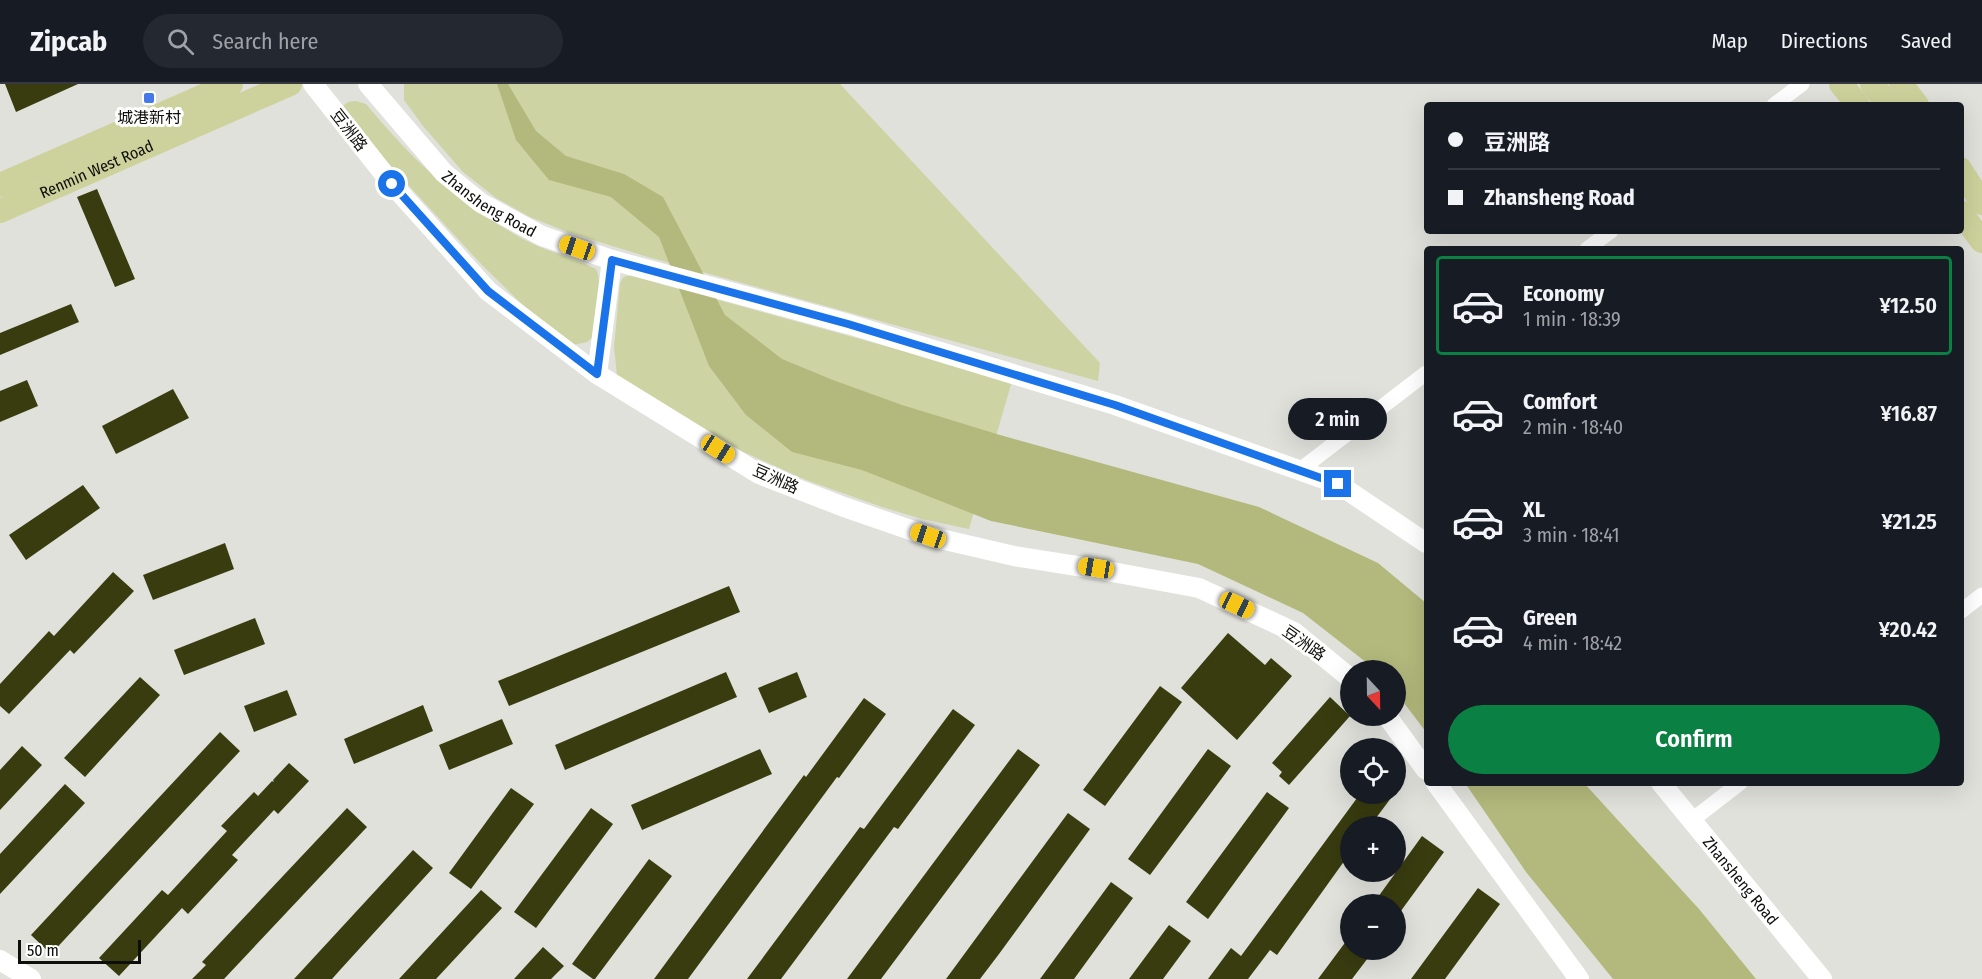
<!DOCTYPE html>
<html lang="en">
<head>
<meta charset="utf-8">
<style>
  body { margin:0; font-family:"Fira Sans Condensed","Noto Sans SC",sans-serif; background:#242831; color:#f1f3f6; height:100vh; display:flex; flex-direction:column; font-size:22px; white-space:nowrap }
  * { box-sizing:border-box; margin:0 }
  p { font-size:20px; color:#9ea1a6 }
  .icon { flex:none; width:33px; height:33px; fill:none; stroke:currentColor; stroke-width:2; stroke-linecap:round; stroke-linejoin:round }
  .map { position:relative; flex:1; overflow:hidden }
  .details { position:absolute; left:1424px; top:162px; width:540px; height:540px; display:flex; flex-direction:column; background:#171b24; border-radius:6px; box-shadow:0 6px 24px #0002 }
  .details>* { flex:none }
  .hud { position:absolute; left:1424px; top:18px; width:540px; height:132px; border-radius:6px; box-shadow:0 6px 24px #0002; display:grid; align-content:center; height:132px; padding:0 24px; background:#171b24 }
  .needle { width:39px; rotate:158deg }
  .buttons { position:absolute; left:1340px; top:576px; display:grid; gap:12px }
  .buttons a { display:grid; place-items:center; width:66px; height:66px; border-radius:50%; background:#171b24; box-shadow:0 6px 24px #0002; font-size:30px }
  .scale { position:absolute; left:18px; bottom:15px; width:123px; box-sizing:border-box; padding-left:6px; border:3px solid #0e0e0c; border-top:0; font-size:16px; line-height:21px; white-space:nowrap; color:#0e0e0c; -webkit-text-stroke:4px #fffffe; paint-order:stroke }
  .end { position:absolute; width:27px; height:27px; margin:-14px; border:8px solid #1a73e8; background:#fff; box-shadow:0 0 0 3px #fff }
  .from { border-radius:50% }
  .bubble { position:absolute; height:42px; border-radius:21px; background:#171b24; box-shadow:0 6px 24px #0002; font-size:20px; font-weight:600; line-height:42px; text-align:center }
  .car { position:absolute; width:18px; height:36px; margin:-18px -9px; border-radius:8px; box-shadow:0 0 4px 2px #0007; background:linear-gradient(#f5c518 24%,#345 0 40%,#f5c518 0 76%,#345 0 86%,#f5c518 0) }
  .hud b { display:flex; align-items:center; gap:21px; height:57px; font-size:22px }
  .hud b+b { border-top:2px solid #363941 }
  .hud i { width:15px; height:15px; background:#f1f3f6 }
  ul { padding:10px 0 0; list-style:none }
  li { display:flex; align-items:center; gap:18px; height:99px; margin:0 12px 9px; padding:0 12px; border:3px solid transparent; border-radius:6px }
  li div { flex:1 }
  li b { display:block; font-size:22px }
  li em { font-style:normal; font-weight:600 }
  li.current { border-color:#0b8043 }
  li>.icon { width:54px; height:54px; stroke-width:1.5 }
  .button { display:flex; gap:12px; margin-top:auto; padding:12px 24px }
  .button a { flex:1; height:69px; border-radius:36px; background:#0b8043; color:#fff; font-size:24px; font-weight:600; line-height:69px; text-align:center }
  header { display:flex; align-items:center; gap:36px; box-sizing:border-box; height:84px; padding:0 30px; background:#171b24; border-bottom:2px solid #363941 }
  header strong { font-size:28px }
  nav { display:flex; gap:33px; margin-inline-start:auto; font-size:21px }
  .search { width:420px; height:54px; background:#242831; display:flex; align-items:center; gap:15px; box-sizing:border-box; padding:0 21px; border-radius:33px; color:#9ea1a6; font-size:22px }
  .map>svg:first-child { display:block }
  .green { fill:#cdd3a2 }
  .water { fill:#b3b97c }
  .building { fill:#393c0f }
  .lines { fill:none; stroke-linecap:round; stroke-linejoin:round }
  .minor { stroke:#fff; stroke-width:15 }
  .tertiary { stroke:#fff; stroke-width:20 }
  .primary { stroke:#cdd19b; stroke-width:24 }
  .route { stroke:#1a73e8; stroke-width:8 }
  .poi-dot { fill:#4578e9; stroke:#fffffe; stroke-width:2 }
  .labels { text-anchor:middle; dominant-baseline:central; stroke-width:6; stroke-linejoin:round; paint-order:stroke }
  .poi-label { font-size:16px; fill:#0e0e0c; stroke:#fffffe }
  .street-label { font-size:16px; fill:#0e0e0c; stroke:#fffffe }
</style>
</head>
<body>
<header>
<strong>Zipcab</strong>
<div class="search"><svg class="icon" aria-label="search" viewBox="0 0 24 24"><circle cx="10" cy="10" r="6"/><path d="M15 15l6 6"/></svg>Search here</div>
<nav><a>Map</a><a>Directions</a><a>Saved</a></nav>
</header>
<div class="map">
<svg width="1982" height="895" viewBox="0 0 1982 895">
  <rect width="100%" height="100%" fill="#e0e1db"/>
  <path class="green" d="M404 0H840L1100 279 1098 297 648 173 567 148 530 133 496 114 463 88 423 42 404 16Z
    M356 17 366 20C414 78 464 125 531 159 552 169 575 174 596 185 604 199 595 236 593 253L587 258 573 261 530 228 482 181 387 78 343 22 348 18Z
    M626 192H632L1012 297 969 445 922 435 882 423 806 396 737 365 617 291 614 263 620 200 622 195Z"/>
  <path class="water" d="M497 0H508L536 47 566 72 624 90 663 113 725 231 782 275 833 296 902 321 1000 351 1259 423 1378 479 1426 519V648L1395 607V586H1376L1303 529 1198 480 991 437 862 386 792 368 746 331 709 282 659 153 611 113 549 96 516 56Z
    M1465 699H1584L1699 825 1756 895H1613L1526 788Z"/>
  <path class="building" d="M5 0H78L16 28Z
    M97 105 135 195 115 203 77 113Z
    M71 220 79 238 0 271V249Z
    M27 296 38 322 0 338V307Z
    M173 305 189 334 116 370 102 342Z
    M83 401 100 424 26 476 9 451Z
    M225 459 234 485 153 516 143 491Z
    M113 488 134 507 74 570 70 566 9 630 0 622V600L49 547 54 552Z
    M729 502 740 528 509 622 498 597Z
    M255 534 265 560 184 591 174 566Z
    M1228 549 1265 581 1271 574 1292 592 1237 656 1181 604Z
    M726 588 737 613 565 686 555 661Z
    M797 588 807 613 769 629 758 604Z
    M140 593 160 611 85 693 64 674Z
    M1160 602 1182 618 1105 722 1083 706Z
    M287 606 297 631 254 648 244 622Z
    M1330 613 1350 632 1289 701 1279 692 1282 688 1272 679Z
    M864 614 886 630 839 694 837 693 688 895H654L804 691 806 693Z
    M423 621 433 647 354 680 344 655Z
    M953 625 975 641 898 745 894 743 781 895H747L860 743 864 745Z
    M502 635 513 660 449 686 439 661Z
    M220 648 240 667 51 870 31 851Z
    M22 662 42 681 0 726V686Z
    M760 665 772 690 642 746 631 721Z
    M1018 665 1040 681 957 793 881 895H847Z
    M1208 665 1231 682 1150 791 1128 775Z
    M289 679 309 697 278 730 274 726 232 771 238 776 188 830 182 824 119 892 99 874 162 806 168 811 227 747 221 742 254 708 258 712 272 697 274 698 273 696Z
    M65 700 85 719 0 810V770Z
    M511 704 534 720 471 805 449 789Z
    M1267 708 1289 724 1208 835 1186 818Z
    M1360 710H1394L1370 742H1350V769L1277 871 1270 866 1248 895H1208L1231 864 1241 872Z
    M347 724 367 743 224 895H192L206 881 202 878Z
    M591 724 613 740 536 844 514 828Z
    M1068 729 1090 745 999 870 980 895H946Z
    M1422 752 1444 768 1395 835V820H1373Z
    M413 766 433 784 340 886 332 895H294Z
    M649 775 672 792 595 895H593L572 880Z
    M1111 798 1133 814 1074 895H1040Z
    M1478 804 1500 820 1445 895H1411Z
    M481 806 502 824 436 895H399Z
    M1169 841 1191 857 1163 895H1129Z
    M1350 852V866H1374L1352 895H1318Z
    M543 863 564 882 551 895H514Z"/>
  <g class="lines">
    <path class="minor" d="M1774 21 1802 0
      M1587 165 1611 147
      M1300 386 1426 289
      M1960 528 1982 511
      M1692 736 1740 699"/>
    <g class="tertiary">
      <path d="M313 0 392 100 488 207 597 290 759 390 844 423 928 452 1014 472 1096 485 1199 504 1294 548 1350 594"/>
      <path id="s1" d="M368 0 444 89 481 119 542 152 612 176 848 240 1115 321 1338 400 1426 459"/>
      <path d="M597 290 612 176"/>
      <path d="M1387 632 1426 686"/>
      <path d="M1436 699 1579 895"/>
      <path id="s2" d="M1661 699 1822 895"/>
      <path d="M0 876 31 895"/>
    </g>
    <g class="primary">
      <path d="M1841 0 1858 21"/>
      <path d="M1872 0 1889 21"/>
      <path d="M1901 0 1917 21"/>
      <path d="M1960 85 1982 119"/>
      <path d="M0 101 231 0"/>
      <path id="s3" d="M0 127 290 0"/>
      <path d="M1960 128 1982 157"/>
    </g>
  </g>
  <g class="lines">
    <path class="route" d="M392 100 488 207 597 290 612 176 848 240 1115 321 1338 400"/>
  </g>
  <rect class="poi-dot" x="143" y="8" width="12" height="12" rx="3"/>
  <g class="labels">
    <g class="poi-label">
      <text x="149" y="33">城港新村</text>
    </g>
    <g class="street-label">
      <text transform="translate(349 46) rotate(52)">豆洲路</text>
      <text stroke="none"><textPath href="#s3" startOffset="105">Renmin West Road</textPath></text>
      <text stroke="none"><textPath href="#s1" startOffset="172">Zhansheng Road</textPath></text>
      <text transform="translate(776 395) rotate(24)">豆洲路</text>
      <text transform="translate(1304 559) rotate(35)">豆洲路</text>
      <text stroke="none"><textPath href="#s2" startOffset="126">Zhansheng Road</textPath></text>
    </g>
  </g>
</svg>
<div class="buttons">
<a><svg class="needle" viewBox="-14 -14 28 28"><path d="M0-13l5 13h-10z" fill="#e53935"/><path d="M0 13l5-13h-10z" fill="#9ea1a6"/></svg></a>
<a><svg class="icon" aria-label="locate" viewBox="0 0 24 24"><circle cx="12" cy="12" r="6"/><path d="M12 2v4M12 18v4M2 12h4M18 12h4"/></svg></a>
<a>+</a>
<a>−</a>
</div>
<div class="scale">50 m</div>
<i class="end from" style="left:392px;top:100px"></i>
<i class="end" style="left:1338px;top:400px"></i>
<div class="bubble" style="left:1288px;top:314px;width:99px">2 min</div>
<i class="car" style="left:577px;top:164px;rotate:289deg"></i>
<i class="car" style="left:718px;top:365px;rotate:122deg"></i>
<i class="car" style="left:928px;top:452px;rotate:289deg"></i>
<i class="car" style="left:1096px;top:484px;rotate:279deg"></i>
<i class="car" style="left:1237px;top:521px;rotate:115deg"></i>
<div class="hud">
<b><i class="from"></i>豆洲路</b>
<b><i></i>Zhansheng Road</b>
</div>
<section class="details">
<ul>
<li class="current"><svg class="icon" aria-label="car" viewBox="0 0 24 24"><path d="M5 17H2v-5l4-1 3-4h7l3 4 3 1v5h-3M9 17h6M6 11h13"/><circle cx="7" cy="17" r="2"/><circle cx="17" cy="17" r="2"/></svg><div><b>Economy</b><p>1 min · 18:39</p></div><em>¥12.50</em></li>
<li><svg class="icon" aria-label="car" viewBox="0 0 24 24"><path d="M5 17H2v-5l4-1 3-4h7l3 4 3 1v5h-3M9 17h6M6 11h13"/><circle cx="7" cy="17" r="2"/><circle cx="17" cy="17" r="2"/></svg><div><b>Comfort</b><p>2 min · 18:40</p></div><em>¥16.87</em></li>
<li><svg class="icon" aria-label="car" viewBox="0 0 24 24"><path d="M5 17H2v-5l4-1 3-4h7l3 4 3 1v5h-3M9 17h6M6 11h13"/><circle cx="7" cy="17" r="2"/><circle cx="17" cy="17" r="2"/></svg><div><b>XL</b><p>3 min · 18:41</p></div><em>¥21.25</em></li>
<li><svg class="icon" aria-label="car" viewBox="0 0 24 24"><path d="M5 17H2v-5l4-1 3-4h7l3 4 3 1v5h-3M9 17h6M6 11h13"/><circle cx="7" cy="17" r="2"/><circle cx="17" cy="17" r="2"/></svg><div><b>Green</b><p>4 min · 18:42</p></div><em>¥20.42</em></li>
</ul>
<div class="button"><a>Confirm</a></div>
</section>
</div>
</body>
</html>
